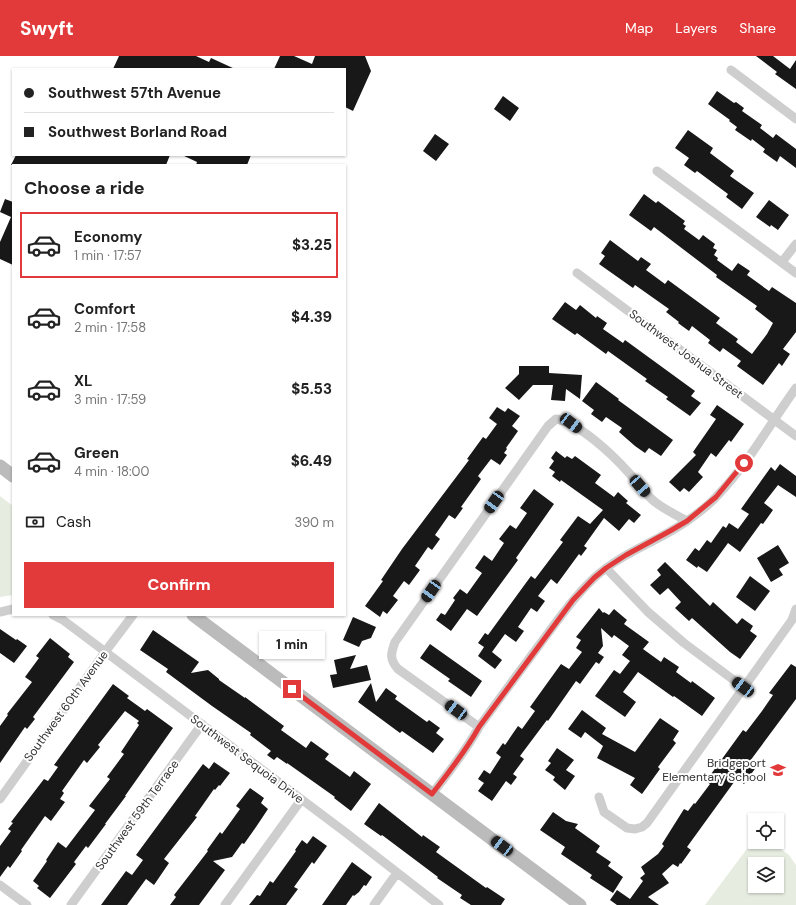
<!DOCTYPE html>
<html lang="en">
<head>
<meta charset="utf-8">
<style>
  body { margin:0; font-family:"DM Sans",sans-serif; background:#f6f6f6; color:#222; height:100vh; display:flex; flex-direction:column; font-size:15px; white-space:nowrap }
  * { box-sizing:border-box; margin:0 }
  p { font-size:13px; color:#767676 }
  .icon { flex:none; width:22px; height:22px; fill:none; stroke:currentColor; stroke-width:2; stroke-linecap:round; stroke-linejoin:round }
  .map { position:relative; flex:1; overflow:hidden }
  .panel { position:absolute; left:12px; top:108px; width:334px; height:452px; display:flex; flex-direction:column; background:#fff; border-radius:0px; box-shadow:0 1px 3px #0004 }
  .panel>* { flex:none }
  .top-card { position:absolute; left:12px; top:12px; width:334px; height:88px; border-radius:0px; box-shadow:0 1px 3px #0004; display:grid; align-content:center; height:88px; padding:0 12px; background:#fff }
  .tools { position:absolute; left:748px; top:757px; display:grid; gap:8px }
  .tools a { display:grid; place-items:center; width:36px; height:36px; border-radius:0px; background:#fff; box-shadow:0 1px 3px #0004; font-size:20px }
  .end { position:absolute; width:18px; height:18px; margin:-9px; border:5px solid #e23a3a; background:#fff; box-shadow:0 0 0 2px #fff }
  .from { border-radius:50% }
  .bubble { position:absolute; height:28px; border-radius:0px; background:#fff; box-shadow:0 1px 3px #0004; font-size:13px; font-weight:800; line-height:28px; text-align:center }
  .car { position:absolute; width:12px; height:24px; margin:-12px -6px; border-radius:5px; box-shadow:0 0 3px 1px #0007; background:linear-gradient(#222 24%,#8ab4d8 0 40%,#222 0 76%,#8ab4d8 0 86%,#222 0) }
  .top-card b { display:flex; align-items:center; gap:14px; height:38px; font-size:15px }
  .top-card b+b { border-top:1px solid #e0e0e0 }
  .top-card i { width:10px; height:10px; background:#222 }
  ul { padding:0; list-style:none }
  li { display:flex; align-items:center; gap:12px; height:66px; margin:0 8px 6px; padding:0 4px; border:2px solid transparent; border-radius:0px }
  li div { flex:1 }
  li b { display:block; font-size:15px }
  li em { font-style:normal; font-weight:800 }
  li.active { border-color:#e23a3a }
  li>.icon { width:36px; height:36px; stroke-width:1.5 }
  h2 { padding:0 12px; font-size:18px; line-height:48px }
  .pay { display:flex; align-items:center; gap:10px; height:44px; padding:0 12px; font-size:15px }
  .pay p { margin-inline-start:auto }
  .cta { display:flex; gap:8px; margin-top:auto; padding:8px 12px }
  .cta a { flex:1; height:46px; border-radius:0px; background:#e23a3a; color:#fff; font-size:16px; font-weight:800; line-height:46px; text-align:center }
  header { display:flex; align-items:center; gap:24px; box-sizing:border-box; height:56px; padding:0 20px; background:#e23a3a; color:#fff }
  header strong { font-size:19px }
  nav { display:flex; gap:22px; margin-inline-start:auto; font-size:14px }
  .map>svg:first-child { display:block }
  .green { fill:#e6ede0; fill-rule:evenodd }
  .building { fill:#181818 }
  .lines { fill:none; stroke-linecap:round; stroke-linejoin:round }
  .street { stroke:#cecece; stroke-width:9 }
  .secondary { stroke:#bbb; stroke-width:13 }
  .route { stroke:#e23a3a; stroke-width:5 }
  .labels { text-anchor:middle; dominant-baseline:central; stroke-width:4; stroke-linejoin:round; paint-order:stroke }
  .street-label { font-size:12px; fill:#313131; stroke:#fff }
  .poi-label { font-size:12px; fill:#313131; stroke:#fff; text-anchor:end }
</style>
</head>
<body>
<header>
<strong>Swyft</strong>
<nav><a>Map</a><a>Layers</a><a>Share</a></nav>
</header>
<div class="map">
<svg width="796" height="849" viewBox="0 0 796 849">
  <rect width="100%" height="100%" fill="#fff"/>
  <path class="green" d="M0 440 13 450V539L0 541Z
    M755 782V786H771L789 799 796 809V849H705ZM755 808H777V830H755Z"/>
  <path class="building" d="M119 0H196L209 6 211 2 235 13H113Z
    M280 0H294L312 8 315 0H365L371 15 353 55 345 51V13H274Z
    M756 0H773L790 13 796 4V33L775 18 777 16Z
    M717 35 734 47 736 46 744 52 742 55 762 69 760 72 773 82 776 78 796 93V112L780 100 777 106 763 96 765 93 752 83 751 85 735 74 737 71 729 65 730 64 708 48Z
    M503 40 519 52 510 65 494 53Z
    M688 74 713 92 710 97 734 115 730 120 754 137 742 153 726 141 728 138 697 115 695 117 684 109 689 102 675 92Z
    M435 78 449 88 436 105 423 95Z
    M16 99H170L166 109H11Z
    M182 99H251L247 109H196L197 106Z
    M644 138 656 147 658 145 685 165 683 168 686 170 684 173 699 184 703 179 715 188 713 192 717 194 714 199 718 202 717 204 732 215 738 207 750 215 747 219 769 235 772 231 796 247V276L783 293 790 298 782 310 779 307 763 329 737 310 741 305 723 292 720 296 708 287 710 284 692 270 689 275 678 267 679 266 666 256 669 253 635 229 633 232 599 208 605 200 601 197 610 184 638 205 641 201 651 208 646 214 665 228 668 224 720 262 716 267 738 283 736 286 752 298 767 278 773 267 755 253 757 250 716 221 717 219 654 171 651 175 629 159Z
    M5 143 13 146V209L0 203V186L11 161 0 156Z
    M769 144 789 159 778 174 771 169 770 171 756 161Z
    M565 246 576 254 580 249 596 262 597 260 607 267 603 273 623 287 625 284 695 335 691 340 701 347 690 360 666 343 668 341 645 325 647 323 608 295 606 298 577 277 575 279 552 263Z
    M519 310H549V317L582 319 580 343 566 333 565 345 551 344 553 329H533L519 344 505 332 519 318Z
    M596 326 619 343 618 344 673 384 661 400 649 392 645 397 635 390 619 376 622 372 606 361 602 366 591 358 594 354 582 345Z
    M717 349 744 368 731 386 729 384 716 401 711 397 698 416 703 421 689 436 684 432 680 436 669 426 696 399 693 396 716 363 710 359Z
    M497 351 505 356 508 352 520 360 512 370 518 375 506 392 507 393 504 397 507 399 500 409 491 403 478 420 481 423 461 451 463 452 455 463 449 459 435 479 440 483 432 494 428 491 415 510 420 514 409 529 404 525 393 540 398 544 387 558 383 555 380 561 365 550 383 525 381 524 402 493 469 404 467 403 483 381 486 383 497 368 489 362Z
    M556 395 565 402 567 400 572 403 575 400 601 419 595 427 614 441 618 436 628 445 626 447 641 459 634 467 629 463 619 475 604 462 584 490 587 492 581 500 579 498 557 528 551 523 538 540 545 545 537 556 531 552 518 571 524 575 516 586 505 578 492 596 502 604 495 613 478 600 484 591 478 587 485 577 488 579 531 520 535 523 563 486 560 484 578 460 590 468 603 454 561 424 560 426 552 420 555 416 549 412 554 405 551 402Z
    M780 408 796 420V441L778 429 764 447 773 454 763 468 761 467 740 496 728 487 707 516 698 510 697 512 686 504 695 492 699 495 707 484 711 487 723 470 726 472 729 467 738 473 749 458 741 453 771 411 775 415Z
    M534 433 554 448 516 502 518 504 477 560 467 553 451 575 436 564 441 557 445 559 455 544 453 542 460 533 467 538 482 517 475 512 484 499 492 505 504 487 499 483 510 469 516 473 527 457 520 452Z
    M778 489 789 507 779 513 783 519 771 526 757 502Z
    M665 506 710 550 713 546 737 568 742 562 753 570 750 575 757 580 740 603 730 596 692 562 689 565 675 552 681 546 668 532 660 539 650 529 661 519 657 514Z
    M750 520 770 535 755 555 736 541Z
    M599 552 603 557 604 556 609 559 614 553 627 564 624 568 649 586 643 593 661 606 664 601 679 611 676 616 691 627 692 625 715 642 702 660 674 640 673 641 638 616 623 636 636 646 625 661 595 640 614 614 620 618 630 605 622 599 629 590 614 579 612 582 601 572 603 590 598 597 604 601 599 608 596 606 580 628 576 625 548 665 547 664 520 700 524 703 513 718 517 721 511 729 506 725 492 745 478 735 484 727 478 723 484 714 490 718 501 701 496 697 503 687 505 689 518 670 522 673 535 655 530 651 561 608 569 613 582 596 576 592 581 584 576 581Z
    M353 561 376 571 371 582 362 585 359 591 343 584Z
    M0 573 16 584 17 583 27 590 14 607 0 597Z
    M153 574 199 606 191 617 208 614 219 623V624L245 642V641L284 670 281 674 306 692 311 685 329 698 325 703 350 721 354 715 371 728 351 755 334 742 335 741 287 707V708L277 701 274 704 267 699 271 695 250 679 251 677 212 650 166 616 168 613 140 594Z
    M50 582 70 598 68 601 74 606 33 661 35 663 27 673 25 671 0 707V670L8 659 7 658 32 626 25 621 39 602 36 600Z
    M430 588 482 625 471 641 448 625 450 623 420 602Z
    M356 599 350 613 367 609 371 624 333 632 330 619 337 618 334 604Z
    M791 608 796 611V643L750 705 757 710 744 728 737 722 687 791 691 794 681 808 680 807 678 811 673 808 662 818 669 827 648 841 659 849H617L610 844 617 834 630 843 643 825 640 822 645 818 641 811 658 798 664 790 662 788 684 753 688 755 694 747 695 748 710 728 706 725 743 674 746 676 762 655 773 639 769 637Z
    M371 627 376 646 386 632 397 640 395 643 427 666 429 664 440 672 436 677 444 683 433 697 402 675 400 677 358 646Z
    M113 628 129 640 127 642 145 655 147 653 173 672 125 740H126L105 768H106L88 792 86 790 74 806 76 808 50 842 37 832 39 830 33 825 47 805 46 804 58 786 66 792 95 754 89 750 110 723 107 721 124 698 121 696 139 669 137 667 139 665 125 655 98 689 100 691 87 707 84 704 62 735 64 737 60 743 65 746 51 765 45 760 21 794 22 795 10 812 8 810 0 821V790L11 775 8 773 13 767 11 766 44 723 48 725 58 711 54 709Z
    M582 654 606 672 602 678 635 696 660 662 679 675 673 684 676 687 658 711 660 713 642 738 630 729 635 722 597 702 603 690 585 676 581 682 568 673Z
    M557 692 574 704 566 714 575 720 565 734 553 724 555 721 545 714 551 707 548 705Z
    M214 706 230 717 220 730 219 729 215 734 214 733 195 760 197 761 164 803 169 807 154 829 146 823 127 849H101L126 815 132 819 143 804 136 799 203 708 209 713Z
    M250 732 264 742 261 747 268 753 256 771 244 788 242 787 232 801 213 805 225 814 199 849H170L176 841 174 839 208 795 207 794 220 776 222 778 240 753 236 750Z
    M379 747 422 781 423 779 440 791 436 796 486 832 487 831 505 843 501 849H471L460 842 462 839 437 822 438 821 382 779 381 780 364 768Z
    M553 756 566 765 578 768 575 772 600 790 596 796 611 806 608 810 623 821 613 837 590 822 592 819 561 798 565 791 540 774Z
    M313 780 327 790 314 808 312 806 294 831 298 833 286 849H249L257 839 260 840 270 825 273 827 296 795 295 794 302 784 307 788Z
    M352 806 372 821 366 830 364 829 359 836 354 840 353 839 346 849H322Z"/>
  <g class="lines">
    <path class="street" d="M731 14 796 63
      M657 115 796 217
      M782 206 796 188
      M577 217 796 380
      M606 512 648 556 684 587 743 631
      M0 556 13 553
      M53 559 63 564 345 776 439 849
      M479 671 398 613C389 603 391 597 395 586L548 370 556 363C578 366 613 399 628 416 637 425 644 437 655 446 664 453 676 459 687 465
      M432 738C449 716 466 695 479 671 499 643 520 615 540 588 557 565 573 542 594 522 621 497 657 486 687 465 697 458 709 449 717 440 748 408 770 368 796 332
      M599 741 604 756 627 772 635 773 642 771 647 767 792 564 796 553
      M0 743 105 596 133 559
      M0 829 27 849
      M71 849 202 668
      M225 849 301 744
      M374 849 397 817"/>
    <path class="secondary" d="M0 410 13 420
      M193 559 580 849"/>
  </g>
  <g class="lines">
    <path class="route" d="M292 633 432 738C449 716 466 695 479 671L573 544 594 522 606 512 626 499 670 475 687 465 716 441 744 407"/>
  </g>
  <defs>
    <g id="school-bare" transform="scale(1.2)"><path d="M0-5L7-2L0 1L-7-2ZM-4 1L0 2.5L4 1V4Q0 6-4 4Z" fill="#e23a3a" stroke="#fff" stroke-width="2.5" paint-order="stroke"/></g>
  </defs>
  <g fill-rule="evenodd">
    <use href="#school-bare" x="778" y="714"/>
  </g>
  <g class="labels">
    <g class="street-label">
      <text transform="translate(686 298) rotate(37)">Southwest Joshua Street</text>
      <text transform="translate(66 650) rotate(-54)">Southwest 60th Avenue</text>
      <text transform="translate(247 703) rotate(37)">Southwest Sequoia Drive</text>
      <text transform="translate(137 759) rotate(-54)">Southwest 59th Terrace</text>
    </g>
    <g class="poi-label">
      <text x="766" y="707">Bridgeport<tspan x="766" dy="14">Elementary School</tspan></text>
    </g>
  </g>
</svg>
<div class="tools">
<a><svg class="icon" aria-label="locate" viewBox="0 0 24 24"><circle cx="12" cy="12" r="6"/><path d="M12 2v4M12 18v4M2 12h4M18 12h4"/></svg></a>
<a><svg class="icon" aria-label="layers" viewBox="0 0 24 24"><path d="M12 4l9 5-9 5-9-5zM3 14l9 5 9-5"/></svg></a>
</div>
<i class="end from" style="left:744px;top:407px"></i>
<i class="end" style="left:292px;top:633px"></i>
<div class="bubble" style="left:259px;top:575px;width:66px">1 min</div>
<i class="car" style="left:571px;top:367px;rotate:127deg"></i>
<i class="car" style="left:640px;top:430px;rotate:139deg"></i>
<i class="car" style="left:494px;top:446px;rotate:215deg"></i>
<i class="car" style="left:431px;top:535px;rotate:215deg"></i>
<i class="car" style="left:743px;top:631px;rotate:307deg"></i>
<i class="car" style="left:456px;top:654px;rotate:306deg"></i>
<i class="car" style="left:502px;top:790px;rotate:307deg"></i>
<div class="top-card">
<b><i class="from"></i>Southwest 57th Avenue</b>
<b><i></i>Southwest Borland Road</b>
</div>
<section class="panel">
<h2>Choose a ride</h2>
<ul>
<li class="active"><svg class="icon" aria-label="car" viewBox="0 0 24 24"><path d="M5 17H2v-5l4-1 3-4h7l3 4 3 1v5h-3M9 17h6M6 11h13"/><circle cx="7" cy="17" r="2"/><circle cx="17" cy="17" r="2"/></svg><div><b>Economy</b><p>1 min · 17:57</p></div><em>$3.25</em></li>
<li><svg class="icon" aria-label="car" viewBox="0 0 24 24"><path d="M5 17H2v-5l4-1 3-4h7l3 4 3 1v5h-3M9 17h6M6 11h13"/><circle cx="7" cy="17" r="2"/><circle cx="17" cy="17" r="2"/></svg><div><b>Comfort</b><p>2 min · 17:58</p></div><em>$4.39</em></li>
<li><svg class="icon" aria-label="car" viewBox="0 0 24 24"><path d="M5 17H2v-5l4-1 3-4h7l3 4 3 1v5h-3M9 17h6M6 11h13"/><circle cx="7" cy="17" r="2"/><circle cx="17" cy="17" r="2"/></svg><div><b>XL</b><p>3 min · 17:59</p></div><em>$5.53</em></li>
<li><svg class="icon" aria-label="car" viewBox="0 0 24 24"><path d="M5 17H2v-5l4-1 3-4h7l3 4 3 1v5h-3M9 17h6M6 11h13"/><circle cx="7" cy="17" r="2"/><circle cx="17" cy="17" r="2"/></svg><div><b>Green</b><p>4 min · 18:00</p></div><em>$6.49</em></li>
</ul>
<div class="pay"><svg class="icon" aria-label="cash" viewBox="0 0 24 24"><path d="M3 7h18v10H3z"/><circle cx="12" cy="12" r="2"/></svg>Cash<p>390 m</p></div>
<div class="cta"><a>Confirm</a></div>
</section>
</div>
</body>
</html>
